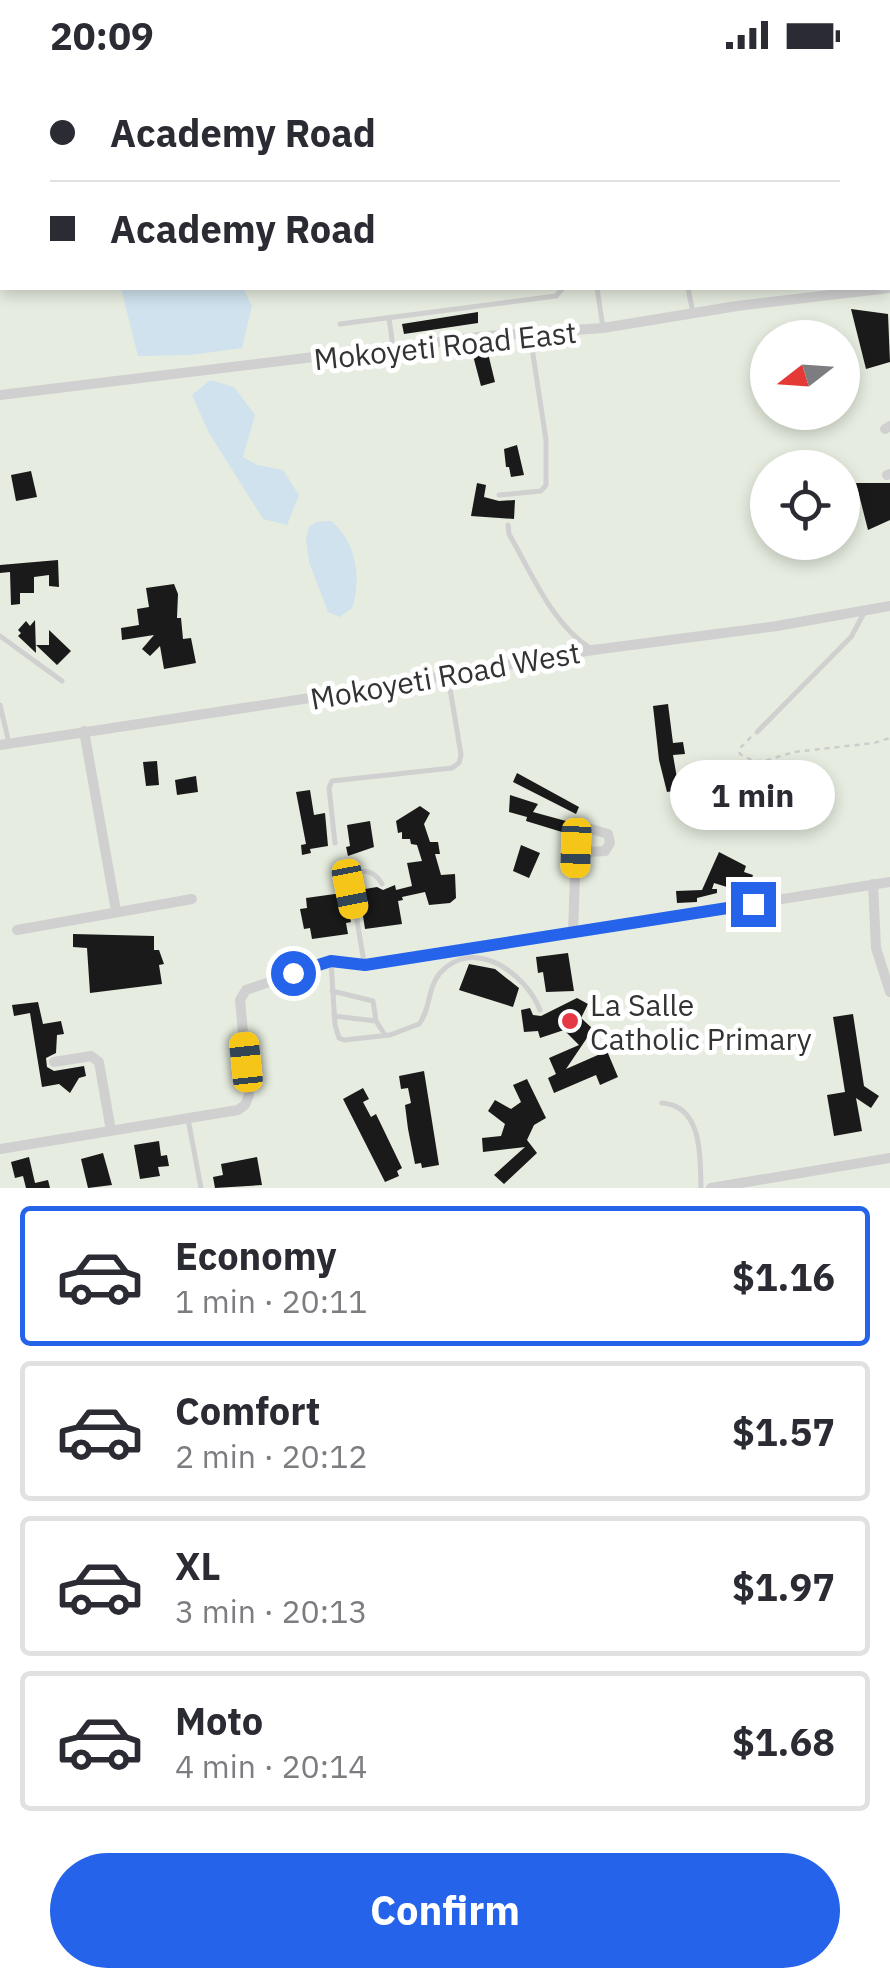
<!DOCTYPE html>
<html lang="en">
<head>
<meta charset="utf-8">
<style>
  body { margin:0; font-family:"IBM Plex Sans",sans-serif; background:#f7f7f7; color:#2b2b33; height:100vh; display:flex; flex-direction:column; font-size:38px; white-space:nowrap }
  * { box-sizing:border-box; margin:0 }
  p { font-size:32px; color:#7c7c81 }
  .icon { flex:none; width:55px; height:55px; fill:none; stroke:currentColor; stroke-width:2; stroke-linecap:round; stroke-linejoin:round }
  .map { position:relative; height:1118px; overflow:hidden }
  .side { display:flex; flex-direction:column; background:#fff; flex:1 }
  .side>* { flex:none }
  .top-card { position:absolute; left:0px; top:0px; width:890px; height:220px; box-shadow:0 5px 15px #0003; display:grid; align-content:center; height:220px; padding:0 50px; background:#fff }
  .needle { width:65px; rotate:253deg }
  .buttons { position:absolute; left:750px; top:250px; display:grid; gap:20px }
  .buttons a { display:grid; place-items:center; width:110px; height:110px; border-radius:50%; background:#fff; box-shadow:0 5px 15px #0003; font-size:50px }
  .end { position:absolute; width:45px; height:45px; margin:-22px; border:12px solid #2563eb; background:#fff; box-shadow:0 0 0 5px #fff }
  .from { border-radius:50% }
  .bubble { position:absolute; height:70px; border-radius:35px; background:#fff; box-shadow:0 5px 15px #0003; font-size:32px; font-weight:800; line-height:70px; text-align:center }
  .car { position:absolute; width:30px; height:60px; margin:-30px -15px; border-radius:12px; box-shadow:0 0 8px 2px #0007; background:linear-gradient(#f5c518 24%,#345 0 40%,#f5c518 0 76%,#345 0 86%,#f5c518 0) }
  .top-card b { display:flex; align-items:center; gap:35px; height:95px; font-size:38px }
  .top-card b+b { border-top:2px solid #e1e1e2 }
  .top-card i { width:25px; height:25px; background:#2b2b33 }
  ul { padding:18px 0 0; list-style:none }
  li { display:flex; align-items:center; gap:30px; height:140px; margin:0 20px 15px; padding:0 30px; border:5px solid #e1e1e2; border-radius:10px }
  li div { flex:1 }
  li b { display:block; font-size:38px }
  li em { font-style:normal; font-weight:800 }
  li.current { border-color:#2563eb }
  li>.icon { width:90px; height:90px; stroke-width:1.5 }
  .action { display:flex; gap:20px; margin-top:auto; padding:20px 50px }
  .action a { flex:1; height:115px; border-radius:60px; background:#2563eb; color:#fff; font-size:40px; font-weight:800; line-height:115px; text-align:center }
  .status { display:flex; justify-content:space-between; align-items:center; height:70px; padding:0 50px; background:#fff; direction:ltr }
  .status svg { height:28px; fill:currentColor }
  .map>svg:first-child { display:block }
  .green { fill:#e6ecdf; fill-rule:evenodd }
  .water { fill:#cfe2ee }
  .building { fill:#1a1a1a }
  .lines { fill:none; stroke-linecap:round; stroke-linejoin:round }
  .path { stroke:#cdcdcd; stroke-width:2.5; stroke-dasharray:5 5; stroke-linecap:butt }
  .lane { stroke:#d0d0d0; stroke-width:5 }
  .street { stroke:#d0d0d0; stroke-width:10 }
  .route { stroke:#2563eb; stroke-width:12 }
  .poi-dot { fill:#e63946; stroke:#fff; stroke-width:4 }
  .labels { text-anchor:middle; dominant-baseline:central; stroke-width:10; stroke-linejoin:round; paint-order:stroke }
  .street-label { font-size:30px; fill:#333; stroke:#fff }
  .poi-label { font-size:30px; fill:#333; stroke:#fff; text-anchor:start }
</style>
</head>
<body>
<div class="status"><b>20:09</b><svg viewBox="0 0 49 12"><path d="M0 12V9h3v3zM5 12V6h3v6zM10 12V3h3v9zM15 12V0h3v12zM26 1h20v11H26zM47 4h2v5h-2z"/></svg></div>
<div class="map">
<svg width="890" height="1118" viewBox="0 0 890 1118">
  <rect width="100%" height="100%" fill="#fff"/>
  <path class="green" d="M0 0H890V1118H0ZM2 2H888V218H2ZM768 268H842V342H768ZM768 398H842V472H768Z"/>
  <path class="water" d="M121 218H243L252 236 242 278 191 285 138 286Z
    M210 310 234 317 255 345 243 387 257 395 283 400 299 425 287 455 263 449 209 363 192 325Z
    M331 451C356 471 362 508 352 538L340 547 328 542 309 492 306 469 309 457 316 452Z"/>
  <path class="building" d="M851 239 888 244 890 292 866 299Z
    M478 242V253L404 264 402 254Z
    M486 275 495 312 481 316 471 278Z
    M517 375 524 405 511 407 509 397H506L504 379Z
    M31 401 37 427 16 431 11 405Z
    M477 413 486 415 484 427 499 431 515 430 514 449 471 446Z
    M856 413H890V450L868 460Z
    M58 490 59 517 49 516V505L34 507V523H20V534L11 535 10 502 0 503V495Z
    M174 514 178 524 177 548H181L183 569 191 568 196 593 164 599 160 576 150 586 142 579 154 565 122 570 121 558 139 555 137 539 149 537 146 518Z
    M35 550 36 583 18 566 21 563 18 560 26 551 30 556Z
    M49 560 71 581 57 595 36 575H49Z
    M668 634 673 673 683 672 685 684 673 685 679 720 667 722 659 690 653 636Z
    M157 691 159 715 146 716 143 692Z
    M517 703 579 737 576 744 513 712Z
    M196 706 198 722 177 725 175 710Z
    M310 720 314 745 325 743 328 776 310 779 311 783 302 785 301 775 306 774 296 722Z
    M510 725 538 734 533 742 566 751 562 762 526 751 527 747 509 742Z
    M420 736 430 743 424 754 430 772H438L440 784H435L441 805 455 804 456 828 450 833 429 835 425 822 402 827 403 830 398 831 402 854 365 859 359 820 377 817 383 820 395 815 396 820 412 816 407 793 422 791 417 775 411 774 410 769H402V762L398 763 396 751Z
    M370 751 374 777 348 786 346 777 350 776 347 755Z
    M521 775 540 783 529 808 513 801Z
    M719 782 746 796 744 802 753 805 748 820 744 818 743 822 714 813 712 819H717V823L697 828V832L677 833 676 821 702 820Z
    M342 823 343 832 347 831 351 852 346 853 348 864 312 869 310 858 304 859 300 839 307 838 306 828Z
    M73 864 154 866V880H159L164 894 159 895 162 914 90 923 87 878 73 877Z
    M568 883 574 921 546 922 543 902 538 903 536 887Z
    M469 894 495 899 519 918 513 937 459 920Z
    M577 928 588 934 581 948 593 959 566 999 607 981 618 1007 600 1015 596 1005 554 1023 548 1008 556 1004 549 988 579 975 564 960 540 968 538 961 524 962 521 940 530 938 533 945 541 946Z
    M38 932 43 954 61 951 64 964 57 965 56 983 46 988 47 997 54 1001 84 996 86 1006 79 1008 70 1023 59 1014 42 1017 30 943 14 946 12 935Z
    M853 944 864 1016 879 1026 871 1038 856 1028 862 1061 834 1066 827 1025 845 1022 833 947Z
    M424 1001 439 1095 422 1098 421 1093 415 1094 408 1059 405 1035 411 1033 408 1018 401 1019 399 1006Z
    M527 1009 546 1048 534 1055 527 1070 537 1083 504 1114 494 1105 525 1077 483 1082 482 1068 501 1066 505 1054 488 1041 495 1030 511 1039 521 1032 513 1015Z
    M363 1018 369 1029 363 1032 371 1047 376 1044 402 1098 397 1101 399 1106 385 1112 343 1029Z
    M159 1071 161 1086 167 1085 169 1096 158 1097 160 1106 140 1109 134 1075Z
    M103 1083 112 1115 88 1118 81 1089Z
    M29 1087 35 1113 48 1110 50 1118H26L23 1106 15 1108 11 1092Z
    M257 1087 262 1115 215 1118 213 1107 223 1105 221 1094Z"/>
  <g class="lines">
    <path class="path" d="M751 667 739 679 740 684 753 691H764L794 682 874 673 890 668"/>
    <path class="lane" d="M373 0 374 2
      M480 0V2
      M419 2V0
      M597 218 603 258
      M688 218 693 243
      M389 248 393 277
      M340 254 556 226 563 218
      M499 425 541 421 546 415V370L530 265
      M508 455 509 464C531 502 552 554 590 578
      M0 566 62 611
      M0 635 9 673
      M757 662 851 567 864 543
      M335 773 329 718 332 711 452 698 459 693 461 685 448 606
      M331 891 335 955 339 968 344 970 390 965 419 954C431 939 427 918 440 903 474 865 526 904 540 940
      M364 892 350 809C362 797 374 800 382 814
      M332 921 373 931 376 951 385 965
      M334 946 376 951
      M662 1033C703 1036 700 1087 701 1118
      M188 1049 201 1118"/>
    <path class="street" d="M0 325 487 266 603 258 737 236 890 218
      M885 359 890 356
      M887 405 890 404
      M84 661 116 841
      M0 675 369 619 593 580 777 556 890 536
      M873 814 876 878 890 922
      M17 860 192 829
      M573 862 576 777 577 767 584 757 608 764 610 773 605 781 590 782 576 777
      M54 992 91 986 99 992 111 1061
      M0 1079 238 1040 245 1035 249 1025 240 930 246 920 331 891 365 895 890 812
      M711 1118 890 1088"/>
  </g>
  <g class="lines">
    <path class="route" d="M293 903 331 891 365 895 753 834"/>
  </g>
  <circle class="poi-dot" cx="570" cy="951" r="10"/>
  <g class="labels">
    <g class="street-label">
      <text transform="translate(445 275) rotate(-6)">Mokoyeti Road East</text>
      <text transform="translate(445 605) rotate(-10)">Mokoyeti Road West</text>
    </g>
    <g class="poi-label">
      <text x="590" y="934">La Salle<tspan x="590" dy="34">Catholic Primary</tspan></text>
    </g>
  </g>
</svg>
<div class="buttons">
<a><svg class="needle" viewBox="-14 -14 28 28"><path d="M0-13l5 13h-10z" fill="#e53935"/><path d="M0 13l5-13h-10z" fill="#7c7c81"/></svg></a>
<a><svg class="icon" aria-label="locate" viewBox="0 0 24 24"><circle cx="12" cy="12" r="6"/><path d="M12 2v4M12 18v4M2 12h4M18 12h4"/></svg></a>
</div>
<i class="end from" style="left:293px;top:903px"></i>
<i class="end" style="left:753px;top:834px"></i>
<div class="bubble" style="left:670px;top:690px;width:165px">1 min</div>
<i class="car" style="left:576px;top:778px;rotate:182deg"></i>
<i class="car" style="left:350px;top:819px;rotate:169deg"></i>
<i class="car" style="left:246px;top:992px;rotate:354deg"></i>
<div class="top-card">
<b><i class="from"></i>Academy Road</b>
<b><i></i>Academy Road</b>
</div>
</div>
<section class="side">
<ul>
<li class="current"><svg class="icon" aria-label="car" viewBox="0 0 24 24"><path d="M5 17H2v-5l4-1 3-4h7l3 4 3 1v5h-3M9 17h6M6 11h13"/><circle cx="7" cy="17" r="2"/><circle cx="17" cy="17" r="2"/></svg><div><b>Economy</b><p>1 min · 20:11</p></div><em>$1.16</em></li>
<li><svg class="icon" aria-label="car" viewBox="0 0 24 24"><path d="M5 17H2v-5l4-1 3-4h7l3 4 3 1v5h-3M9 17h6M6 11h13"/><circle cx="7" cy="17" r="2"/><circle cx="17" cy="17" r="2"/></svg><div><b>Comfort</b><p>2 min · 20:12</p></div><em>$1.57</em></li>
<li><svg class="icon" aria-label="car" viewBox="0 0 24 24"><path d="M5 17H2v-5l4-1 3-4h7l3 4 3 1v5h-3M9 17h6M6 11h13"/><circle cx="7" cy="17" r="2"/><circle cx="17" cy="17" r="2"/></svg><div><b>XL</b><p>3 min · 20:13</p></div><em>$1.97</em></li>
<li><svg class="icon" aria-label="car" viewBox="0 0 24 24"><path d="M5 17H2v-5l4-1 3-4h7l3 4 3 1v5h-3M9 17h6M6 11h13"/><circle cx="7" cy="17" r="2"/><circle cx="17" cy="17" r="2"/></svg><div><b>Moto</b><p>4 min · 20:14</p></div><em>$1.68</em></li>
</ul>
<div class="action"><a>Confirm</a></div>
</section>
</body>
</html>
